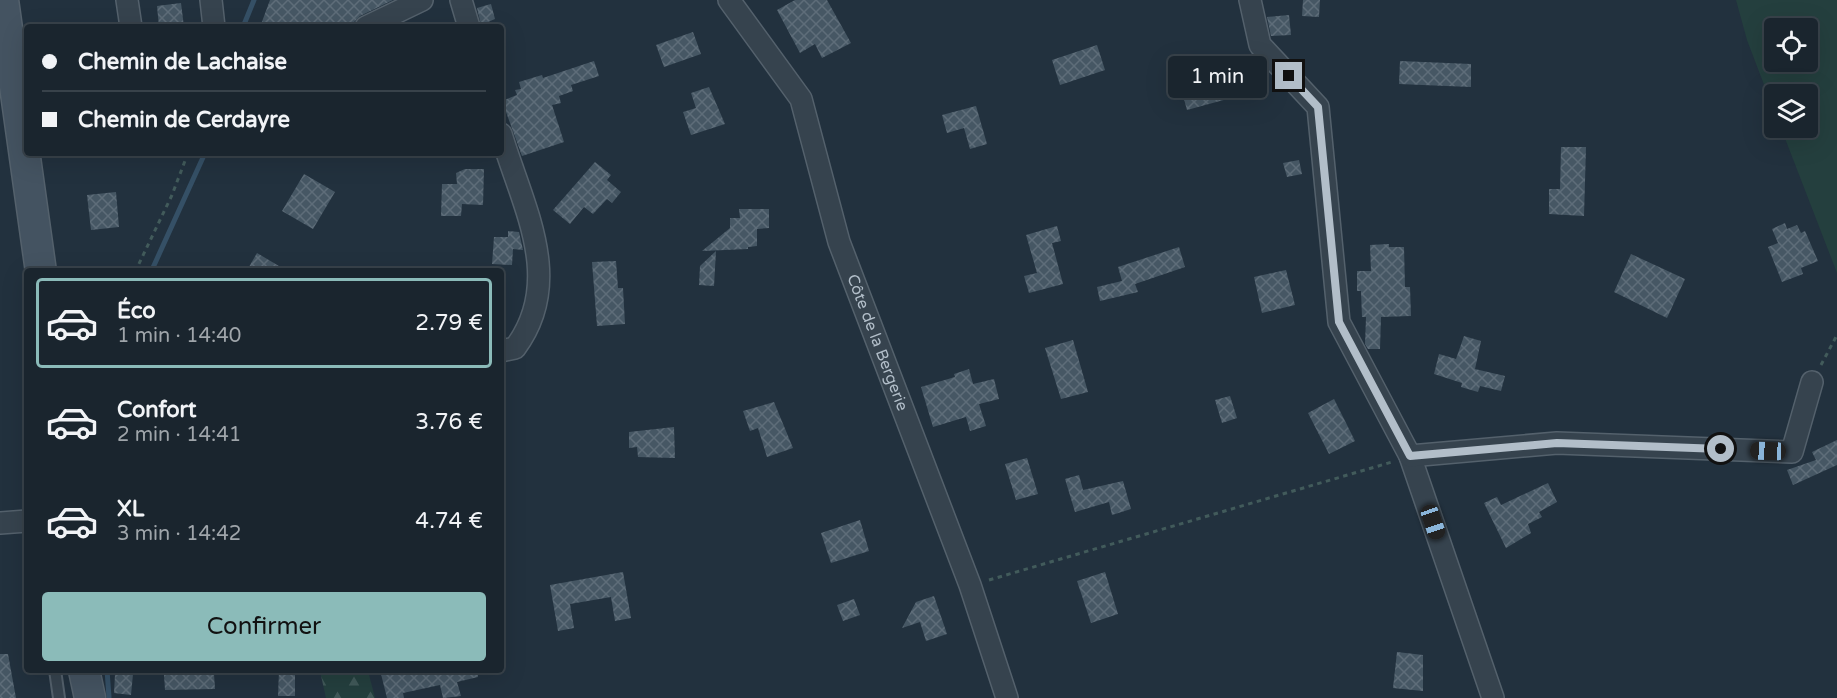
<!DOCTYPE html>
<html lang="fr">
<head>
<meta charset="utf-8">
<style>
  body { margin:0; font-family:"Varela Round",sans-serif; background:#27313a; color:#f1f3f6; height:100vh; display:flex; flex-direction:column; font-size:22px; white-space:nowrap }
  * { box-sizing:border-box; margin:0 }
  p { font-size:20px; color:#9fa5aa }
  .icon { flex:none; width:33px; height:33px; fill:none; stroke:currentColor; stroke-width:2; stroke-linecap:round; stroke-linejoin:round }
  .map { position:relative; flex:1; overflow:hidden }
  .panel { position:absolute; left:24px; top:268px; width:480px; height:405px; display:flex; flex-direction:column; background:#1a252e; border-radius:6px; box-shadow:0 6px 24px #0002,0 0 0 2px #38424a }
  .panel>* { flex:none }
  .guide { position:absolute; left:24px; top:24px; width:480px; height:132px; border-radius:6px; box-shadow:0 6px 24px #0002,0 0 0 2px #38424a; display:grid; align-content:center; height:132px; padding:0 18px; background:#1a252e }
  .buttons { position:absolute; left:1764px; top:18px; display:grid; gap:12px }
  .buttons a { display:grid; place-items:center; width:54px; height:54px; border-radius:6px; background:#1a252e; box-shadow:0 6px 24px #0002,0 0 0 2px #38424a; font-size:30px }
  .end { position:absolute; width:27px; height:27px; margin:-14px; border:8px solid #b2bec9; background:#111; box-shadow:0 0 0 3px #111 }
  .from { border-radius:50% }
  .bubble { position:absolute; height:42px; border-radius:6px; background:#1a252e; box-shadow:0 6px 24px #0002,0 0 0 2px #38424a; font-size:20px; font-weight:600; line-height:42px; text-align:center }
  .car { position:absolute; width:18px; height:36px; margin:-18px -9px; border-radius:8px; box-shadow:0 0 4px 2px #0007; background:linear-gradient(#222 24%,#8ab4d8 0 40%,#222 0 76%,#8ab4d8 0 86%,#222 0) }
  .guide b { display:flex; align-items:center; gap:21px; height:57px; font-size:22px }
  .guide b+b { border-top:2px solid #38424a }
  .guide i { width:15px; height:15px; background:#f1f3f6 }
  ul { padding:10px 0 0; list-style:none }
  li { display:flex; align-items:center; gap:18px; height:90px; margin:0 12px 9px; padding:0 6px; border:3px solid transparent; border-radius:6px }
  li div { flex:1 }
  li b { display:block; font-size:22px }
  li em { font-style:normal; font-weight:600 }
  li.current { border-color:#8bbbb9 }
  li>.icon { width:54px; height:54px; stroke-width:1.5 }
  .cta { display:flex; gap:12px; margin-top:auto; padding:12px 18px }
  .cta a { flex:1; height:69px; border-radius:6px; background:#8bbbb9; color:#111; font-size:24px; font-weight:600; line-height:69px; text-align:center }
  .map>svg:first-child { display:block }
  .grass { fill:#243f3e; fill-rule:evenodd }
  .forest { fill:url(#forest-firs) }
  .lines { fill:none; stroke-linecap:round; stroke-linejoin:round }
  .stream { stroke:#355066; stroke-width:5 }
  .building { fill:url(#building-cross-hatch) }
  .lane-casing { stroke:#54616c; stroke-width:14 }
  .street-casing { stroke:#54616c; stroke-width:24 }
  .secondary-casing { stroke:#54616c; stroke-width:33 }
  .path { stroke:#425b5b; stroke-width:3; stroke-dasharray:4.5 4.5; stroke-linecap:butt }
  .lane { stroke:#36434e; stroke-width:10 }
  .street { stroke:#36434e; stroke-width:21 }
  .secondary { stroke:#445361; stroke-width:30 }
  .route { stroke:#b2bec9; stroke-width:8 }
  .labels { text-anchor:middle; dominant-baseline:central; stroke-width:4.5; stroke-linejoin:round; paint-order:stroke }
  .street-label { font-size:16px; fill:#b2bec9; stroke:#1b2833 }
</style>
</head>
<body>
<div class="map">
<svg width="1837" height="698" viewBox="0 0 1837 698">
  <defs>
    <pattern id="forest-firs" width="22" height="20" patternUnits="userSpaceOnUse" patternTransform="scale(1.5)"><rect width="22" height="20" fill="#243f3e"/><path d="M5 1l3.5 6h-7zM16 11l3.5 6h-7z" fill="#415959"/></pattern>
    <pattern id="building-cross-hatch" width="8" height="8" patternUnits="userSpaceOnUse" patternTransform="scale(1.5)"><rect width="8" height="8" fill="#465764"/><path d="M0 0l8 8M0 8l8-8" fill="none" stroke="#5e6d79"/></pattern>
  </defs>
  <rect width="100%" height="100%" fill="#22313e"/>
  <path class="grass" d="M1736 0H1837V273L1781 128H1808V94H1774V111L1747 40ZM1774 28H1808V62H1774Z"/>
  <path class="forest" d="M320 671H368L375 698H326Z"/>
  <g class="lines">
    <path class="stream" d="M243 27 254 0
      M151 272 205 153
      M107 670 109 697"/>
  </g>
  <path class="building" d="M270 0H393L360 16 349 27H260Z
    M795 0H827L851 43 822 58 815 44 800 53 777 10Z
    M1303 0H1320L1319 17 1302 16Z
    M181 3 184 27H159L157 6Z
    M491 4 495 19 481 25 477 8Z
    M1289 15 1291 35 1271 36 1267 17Z
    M693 32 701 54 664 67 656 45Z
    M1097 45 1105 70 1060 85 1052 60Z
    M594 61 599 76 571 85 573 91 559 96 561 103 552 105 564 142 522 156 502 101 517 95 515 90 521 89 519 82 542 75 543 78Z
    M1400 61 1471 64V87L1399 84Z
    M1233 65 1242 95 1187 110 1180 85 1220 74 1219 69Z
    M709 87 725 124 691 135 683 112 696 108 691 93Z
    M976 106 987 144 970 149 964 128 947 133 942 115Z
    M1561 147H1586L1584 216 1549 214V189H1560Z
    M1299 160 1302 174 1287 177 1283 163Z
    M595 162 611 175 607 180 621 192 612 203 607 199 593 214 584 207 570 224 553 210Z
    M465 169H484L483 205 462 204 461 216H441L442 184H457L456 173Z
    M304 174 335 192 313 229 282 211Z
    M116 192 119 227 91 230 87 195Z
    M739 209H769V228L757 229V246L748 247V249L702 251 730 228V218H740Z
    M1785 223 1787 229 1797 225 1801 233 1805 231 1818 261 1801 268 1803 274 1782 282 1768 247 1778 243 1772 229Z
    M1057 226 1061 241 1052 243 1063 284 1029 293 1024 276 1037 273 1026 235Z
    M508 231 519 232 523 250 513 249 512 265 492 264 494 237H508Z
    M1389 244V247H1404L1405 287H1410L1411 316 1381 317 1380 349H1368L1365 344 1366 317H1362L1361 291H1357V271H1371L1370 245Z
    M1179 247 1185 267 1135 284 1138 292 1100 301 1097 287 1122 281 1118 267Z
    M716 251 714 286 699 285 700 266Z
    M257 253 289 272H246Z
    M1631 254 1685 279 1667 318 1614 292Z
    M616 261 618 288H623L625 324 597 326 592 262Z
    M1286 270 1295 305 1262 313 1254 277Z
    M1464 336 1481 341 1475 369 1505 376 1501 391 1480 386 1478 392 1461 387 1462 383 1434 374 1439 354 1456 359Z
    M1073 340 1088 392 1061 399 1045 348Z
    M969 369 973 384 994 379 999 399 979 404 986 426 970 431 966 417 933 427 921 387 955 377 954 374Z
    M1230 396 1237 418 1222 423 1215 400Z
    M1334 399 1355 441 1329 454 1308 413Z
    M774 402 793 448 767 457 758 428 750 431 743 411Z
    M674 427 675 458 638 457 637 447 629 448V432Z
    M1837 440V465L1793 485 1787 470 1816 460 1812 452Z
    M1027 458 1038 494 1016 500 1005 464Z
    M1079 475 1083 490 1123 481 1131 509 1112 515 1109 502 1075 512 1065 479Z
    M1548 483 1557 502 1539 512 1542 517 1528 524 1531 533 1506 548 1484 503 1497 497 1501 505Z
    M860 520 869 551 831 563 821 533Z
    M623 572 631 618 615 621 611 597 570 604 574 628 558 631 550 585Z
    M1105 572 1118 614 1091 623 1077 581Z
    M934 596 947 634 926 641 920 622 902 628 916 602Z
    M854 599 860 615 843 621 837 605Z
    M1397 652 1423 655V691L1393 688Z
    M0 654H8L16 698H0Z
    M171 670H200V674H214L215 689 165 690 164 675H172Z
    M279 670H295V696H278Z
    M380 670H478V677L457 682 461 696 443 698 440 685 403 693 404 698H387Z
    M115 674H133L131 695 114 693Z"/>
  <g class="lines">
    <g class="lane-casing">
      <path id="lane" d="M55 670 59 698"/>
    </g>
    <g class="street-casing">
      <g id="street">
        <path d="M127 0 131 27"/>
        <path d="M211 0 214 27"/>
        <path d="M461 0 469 27"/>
        <path id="s1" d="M729 0 801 99 839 242 970 585 1007 698"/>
        <path d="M1250 0 1260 45 1318 107 1339 322 1410 456 1493 698"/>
        <path d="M366 27 422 0"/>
        <path d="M501 134C522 205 566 280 515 348L501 351"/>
        <path d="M1410 456 1557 443 1792 452 1812 382"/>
        <path d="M0 523 27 521"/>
      </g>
    </g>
    <g class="secondary-casing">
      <path id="secondary" d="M3 0 41 272
        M84 670 90 698"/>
    </g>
    <path class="path" d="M135 272 172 195 188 153
      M1821 365 1837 335
      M989 580 1392 462"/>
    <use href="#lane" class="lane"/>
    <use href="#street" class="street"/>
    <use href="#secondary" class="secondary"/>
  </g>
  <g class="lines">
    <path class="route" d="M1289 76 1318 107 1339 322 1410 456 1557 443 1721 449"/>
  </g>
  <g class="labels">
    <g class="street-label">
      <text stroke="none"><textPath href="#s1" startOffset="378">Côte de la Bergerie</textPath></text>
    </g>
  </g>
</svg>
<div class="buttons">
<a><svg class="icon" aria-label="locate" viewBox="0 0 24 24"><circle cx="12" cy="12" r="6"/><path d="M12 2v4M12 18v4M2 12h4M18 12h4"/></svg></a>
<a><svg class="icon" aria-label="layers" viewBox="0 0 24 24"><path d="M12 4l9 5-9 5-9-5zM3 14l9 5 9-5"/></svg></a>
</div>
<i class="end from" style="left:1721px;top:449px"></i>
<i class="end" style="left:1289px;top:76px"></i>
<div class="bubble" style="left:1168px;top:56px;width:99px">1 min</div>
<i class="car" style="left:1768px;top:451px;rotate:272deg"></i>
<i class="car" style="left:1433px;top:522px;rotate:161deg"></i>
<div class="guide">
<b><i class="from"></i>Chemin de Lachaise</b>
<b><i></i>Chemin de Cerdayre</b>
</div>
<section class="panel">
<ul>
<li class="current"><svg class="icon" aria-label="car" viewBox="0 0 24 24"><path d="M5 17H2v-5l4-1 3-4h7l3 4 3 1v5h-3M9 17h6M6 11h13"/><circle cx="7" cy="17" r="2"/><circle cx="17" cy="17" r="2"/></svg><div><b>Éco</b><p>1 min · 14:40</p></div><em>2.79 €</em></li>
<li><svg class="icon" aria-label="car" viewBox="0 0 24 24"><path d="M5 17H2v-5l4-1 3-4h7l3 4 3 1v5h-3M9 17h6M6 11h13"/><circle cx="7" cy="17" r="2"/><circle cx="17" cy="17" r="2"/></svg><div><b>Confort</b><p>2 min · 14:41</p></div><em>3.76 €</em></li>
<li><svg class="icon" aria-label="car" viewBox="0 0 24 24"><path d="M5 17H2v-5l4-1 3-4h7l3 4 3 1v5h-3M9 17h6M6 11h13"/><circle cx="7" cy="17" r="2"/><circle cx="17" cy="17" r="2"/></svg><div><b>XL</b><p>3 min · 14:42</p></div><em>4.74 €</em></li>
</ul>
<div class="cta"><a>Confirmer</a></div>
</section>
</div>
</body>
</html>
